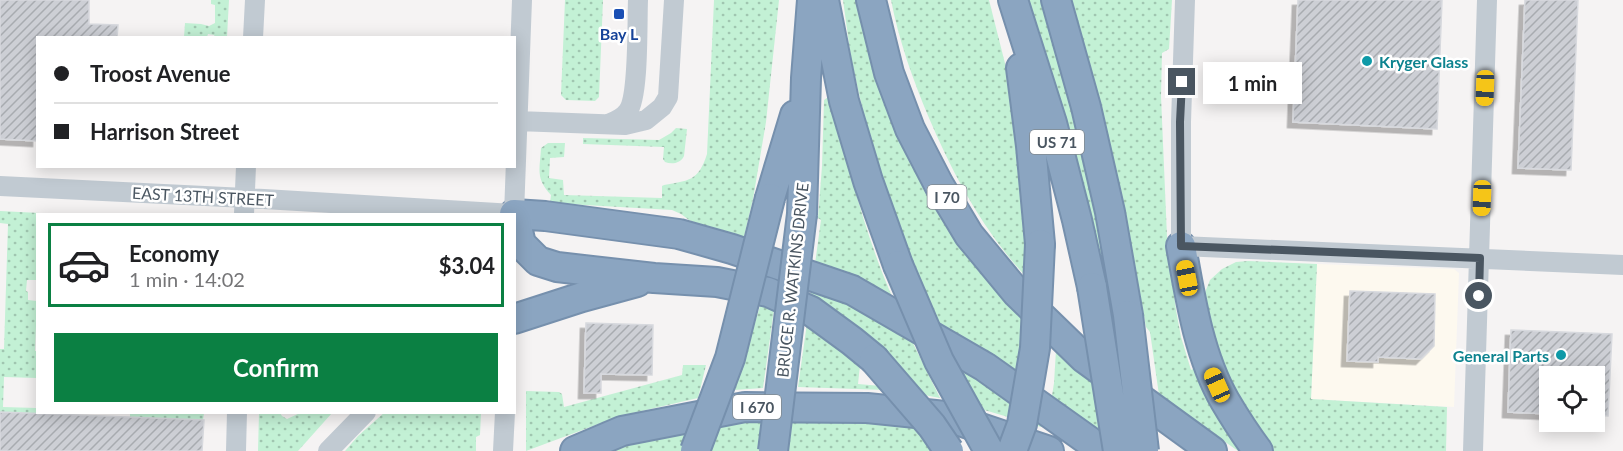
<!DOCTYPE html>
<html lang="en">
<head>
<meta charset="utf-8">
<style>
  body { margin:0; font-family:Lato,sans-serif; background:#f2f2f2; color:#202124; height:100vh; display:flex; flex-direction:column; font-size:22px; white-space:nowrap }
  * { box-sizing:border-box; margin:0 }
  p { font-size:20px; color:#757577 }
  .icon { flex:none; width:33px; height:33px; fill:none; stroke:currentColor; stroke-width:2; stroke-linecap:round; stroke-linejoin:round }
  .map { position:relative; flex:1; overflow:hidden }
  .details { position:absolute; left:36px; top:213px; width:480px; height:201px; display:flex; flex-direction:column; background:#fff; border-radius:0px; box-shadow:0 3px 15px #0003 }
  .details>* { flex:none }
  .banner { position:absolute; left:36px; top:36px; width:480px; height:132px; border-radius:0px; box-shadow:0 3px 15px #0003; display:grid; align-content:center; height:132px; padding:0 18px; background:#fff }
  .tools { position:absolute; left:1539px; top:366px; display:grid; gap:12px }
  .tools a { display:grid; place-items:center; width:66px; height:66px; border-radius:0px; background:#fff; box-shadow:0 3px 15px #0003; font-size:30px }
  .end { position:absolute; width:27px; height:27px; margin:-14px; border:8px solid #4a5661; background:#fff; box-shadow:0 0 0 3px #fff }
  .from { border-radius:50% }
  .bubble { position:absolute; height:42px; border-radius:0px; background:#fff; box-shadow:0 3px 15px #0003; font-size:20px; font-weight:700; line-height:42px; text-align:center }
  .car { position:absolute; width:18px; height:36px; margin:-18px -9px; border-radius:8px; box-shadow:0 0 4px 2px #0007; background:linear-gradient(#f5c518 24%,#345 0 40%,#f5c518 0 76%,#345 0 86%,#f5c518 0) }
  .banner b { display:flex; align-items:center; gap:21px; height:57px; font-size:22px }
  .banner b+b { border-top:2px solid #e0e0e0 }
  .banner i { width:15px; height:15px; background:#202124 }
  ul { padding:10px 0 0; list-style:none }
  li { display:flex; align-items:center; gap:18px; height:84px; margin:0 12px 9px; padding:0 6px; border:3px solid transparent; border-radius:0px }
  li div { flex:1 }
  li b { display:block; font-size:22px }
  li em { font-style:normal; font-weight:700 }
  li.current { border-color:#0b8043 }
  li>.icon { width:54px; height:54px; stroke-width:1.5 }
  .primary-button { display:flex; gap:12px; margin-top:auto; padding:12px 18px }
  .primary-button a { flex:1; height:69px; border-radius:0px; background:#0b8043; color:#fff; font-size:24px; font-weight:700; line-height:69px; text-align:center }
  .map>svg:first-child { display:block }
  .commercial { fill:#fdf9ef }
  .grass { fill:url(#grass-dots) }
  .building { fill:url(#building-hatch); stroke:#d7d9de; stroke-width:1.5; filter:url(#shadow) }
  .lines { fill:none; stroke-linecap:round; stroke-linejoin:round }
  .highway-casing { stroke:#7690ad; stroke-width:32 }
  .minor { stroke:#c1cad2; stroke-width:20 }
  .highway { stroke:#8ba5c1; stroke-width:28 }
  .highway-bridge-casing { stroke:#7690ad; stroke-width:32; stroke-linecap:butt }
  .highway-bridge { stroke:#8ba5c1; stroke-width:28 }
  .route { stroke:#4a5661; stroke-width:8 }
  .transit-dot { fill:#1a4fb4; stroke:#fff; stroke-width:2 }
  .culture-dot { fill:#0f9aa8; stroke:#fff; stroke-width:2 }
  .labels { text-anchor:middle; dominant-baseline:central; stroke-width:5; stroke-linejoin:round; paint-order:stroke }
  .shield { fill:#fff; stroke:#808990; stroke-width:1.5 }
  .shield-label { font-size:15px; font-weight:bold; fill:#4a5661 }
  .transit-label { font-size:16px; font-weight:bold; fill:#164399; stroke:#fff }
  .culture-label { font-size:16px; font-weight:bold; fill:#0d838f; stroke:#fff; text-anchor:start }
  .street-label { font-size:16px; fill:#4a5661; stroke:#fff }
</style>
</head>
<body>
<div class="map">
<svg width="1623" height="451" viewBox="0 0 1623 451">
  <defs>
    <pattern id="grass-dots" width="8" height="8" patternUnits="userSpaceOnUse" patternTransform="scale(1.5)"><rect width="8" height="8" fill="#c3f1d5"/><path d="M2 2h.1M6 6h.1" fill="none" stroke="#a0c6b0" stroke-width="1.8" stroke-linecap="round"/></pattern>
    <pattern id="building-hatch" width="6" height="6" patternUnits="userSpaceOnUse" patternTransform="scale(1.5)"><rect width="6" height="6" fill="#cdcfd5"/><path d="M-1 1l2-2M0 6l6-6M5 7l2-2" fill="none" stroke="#a8abb0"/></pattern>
    <filter id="shadow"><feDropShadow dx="-5.5" dy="5.5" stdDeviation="0" flood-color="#0004"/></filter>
  </defs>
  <rect width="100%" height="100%" fill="#f5f3f3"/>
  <path class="commercial" d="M1317 264 1454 269 1459 273 1454 407 1311 399Z"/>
  <path class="grass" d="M211 0H229L227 37H215L214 35 208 34 207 37H184L185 23 201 24 209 26 215 23V5L211 4Z
    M565 0H603L599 97 595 101 566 100 561 95Z
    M714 0H779L766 122 753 199 743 241 689 220 681 214 672 210 550 203 551 195C535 178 540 169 541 148L548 143H565L564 157 550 158 549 178 563 180 564 195 662 198V186L664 185C689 180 698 182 707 154Z
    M843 0H858L977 267 1027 325 1021 384 943 333 911 260 872 151 851 58Z
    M891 0H989L1015 103 1030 281C985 234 954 177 929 118 913 80 899 41 891 0Z
    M1023 0H1046L1113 283 1101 273Z
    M1067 0H1172L1169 49 1162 53 1161 96 1167 237 1176 310 1181 337 1191 370 1201 365 1246 451H1238L1159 395 1150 332 1146 327 1133 256Z
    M831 95C848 165 865 237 895 303L815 264 821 220 818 218 822 166 824 100Z
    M676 128 687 129 684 156C681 163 672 165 665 162L663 159 664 147 583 144V138L659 140 671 133Z
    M0 211 40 213V214H38L37 280H27L26 291 28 292V300L37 301 35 351H37V378L4 377 3 407 37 408 38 412 66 413V415L0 412V349H4L8 224 0 223Z
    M1248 261 1317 264 1311 399 1447 407 1446 451H1270L1217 360 1204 295 1210 280 1222 269 1236 262Z
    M812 284 907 331 940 398 919 394 810 302Z
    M761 303 774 309 763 388 734 390Z
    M807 323 860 365 858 384 881 386 886 390 798 387Z
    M1056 350 1075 368 1096 385 1104 439 1051 402 1054 383Z
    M955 360 1045 422 1041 427 981 409Z
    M683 365H706L698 398 620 416 526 451V391L559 392 562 394 564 407 682 375Z
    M385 412 481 413 480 435 476 437V451H345L358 436Z
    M130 413 194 414V413H204L203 420 130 417Z
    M259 413H280L282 416 287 419 300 413H332L298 451H258Z
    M758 418 915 424 935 451H604L627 442Z"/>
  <path class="building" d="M0 0H89V24L118 25 117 38H38V141L0 139Z
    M1298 0H1442L1437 129 1293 122Z
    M1525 0H1578L1571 170 1518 168Z
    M1350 291 1435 294 1434 346 1421 359 1378 357V362L1347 361Z
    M586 323 653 325 652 375 601 374V393H584Z
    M1511 330 1612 334 1608 416 1594 415V376H1550V414L1508 412Z
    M0 412 204 420 202 451H0Z"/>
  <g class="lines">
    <g class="highway-casing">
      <path id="highway" d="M824 0 844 101 868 181 898 265
        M871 0 889 73 910 129 939 185 969 235 1017 293 1084 358 1212 451
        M1013 0 1052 123 1077 220 1092 287
        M1056 0 1086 107 1110 212 1128 315
        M1021 68 1031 146 1040 244
        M770 198 795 115
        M802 214 806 78 812 0
        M1181 246C1190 297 1199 356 1225 401 1235 418 1246 435 1258 451
        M514 319 582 297 637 282
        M874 359 852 341 811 311 768 292 717 282 654 278 557 267 538 261 521 244 514 214 545 216 679 234 732 249 852 290 985 367 1103 451
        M575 451 622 431 745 407 867 408 945 416 1049 451"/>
    </g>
    <path class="minor" d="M1185 0 1181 122V246L1623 265
      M253 38 255 0
      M517 121 625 125 646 120 662 107 668 97 674 0
      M608 124C616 121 623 118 628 111 639 96 637 23 638 0
      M0 186 264 199 514 214
      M244 214 246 166
      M514 214 522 0
      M236 451 237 412
      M328 451 366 412
      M503 451 505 412
      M1473 451 1487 0"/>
    <use href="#highway" class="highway"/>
    <g class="highway-bridge-casing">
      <path id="highway-bridge" d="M898 265 939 361 989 451
        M1092 287 1118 451
        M1128 315 1144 451
        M874 359 932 426 949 451
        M695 451 730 358 770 198
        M773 451 802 214
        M1012 451 1022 424 1035 348 1040 244"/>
    </g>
    <use href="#highway-bridge" class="highway-bridge"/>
  </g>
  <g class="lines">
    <path class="route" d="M1182 82 1180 122 1181 246 1480 258 1479 296"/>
  </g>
  <rect class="transit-dot" x="613" y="8" width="12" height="12" rx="3"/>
  <g class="culture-dot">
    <circle cx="1367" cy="61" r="6"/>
    <circle cx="1561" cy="355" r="6"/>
  </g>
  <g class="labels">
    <g class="shield">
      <rect x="1030" y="130" width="54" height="24" rx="4.5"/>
      <rect x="927.5" y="185" width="39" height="24" rx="4.5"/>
      <rect x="733" y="395" width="48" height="24" rx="4.5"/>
    </g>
    <g class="shield-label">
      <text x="1057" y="142">US 71</text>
      <text x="947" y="197">I 70</text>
      <text x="757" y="407">I 670</text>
    </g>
    <g class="transit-label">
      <text x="619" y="33">Bay L</text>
    </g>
    <g class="culture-label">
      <text x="1379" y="61">Kryger Glass</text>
      <text x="1549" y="355" text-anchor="end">General Parts</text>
    </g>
    <g class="street-label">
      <text transform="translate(203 196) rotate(3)">EAST 13TH STREET</text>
      <text transform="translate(792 280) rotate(-84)">BRUCE R. WATKINS DRIVE</text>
    </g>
  </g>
</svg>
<div class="tools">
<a><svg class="icon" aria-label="locate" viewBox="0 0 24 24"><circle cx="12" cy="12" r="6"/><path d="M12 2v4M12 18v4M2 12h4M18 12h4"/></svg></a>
</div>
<i class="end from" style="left:1479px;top:296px"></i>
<i class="end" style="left:1182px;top:82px"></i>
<div class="bubble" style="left:1203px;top:62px;width:99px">1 min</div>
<i class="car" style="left:1485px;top:88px;rotate:182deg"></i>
<i class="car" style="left:1482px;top:198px;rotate:182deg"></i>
<i class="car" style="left:1187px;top:278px;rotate:349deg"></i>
<i class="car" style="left:1217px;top:385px;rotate:336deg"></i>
<div class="banner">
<b><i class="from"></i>Troost Avenue</b>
<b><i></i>Harrison Street</b>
</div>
<section class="details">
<ul>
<li class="current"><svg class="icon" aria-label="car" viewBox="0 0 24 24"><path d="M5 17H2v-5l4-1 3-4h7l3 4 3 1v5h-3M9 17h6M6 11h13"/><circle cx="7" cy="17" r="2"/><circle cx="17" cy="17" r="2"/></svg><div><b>Economy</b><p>1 min · 14:02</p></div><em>$3.04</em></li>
</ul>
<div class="primary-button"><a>Confirm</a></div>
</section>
</div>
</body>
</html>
